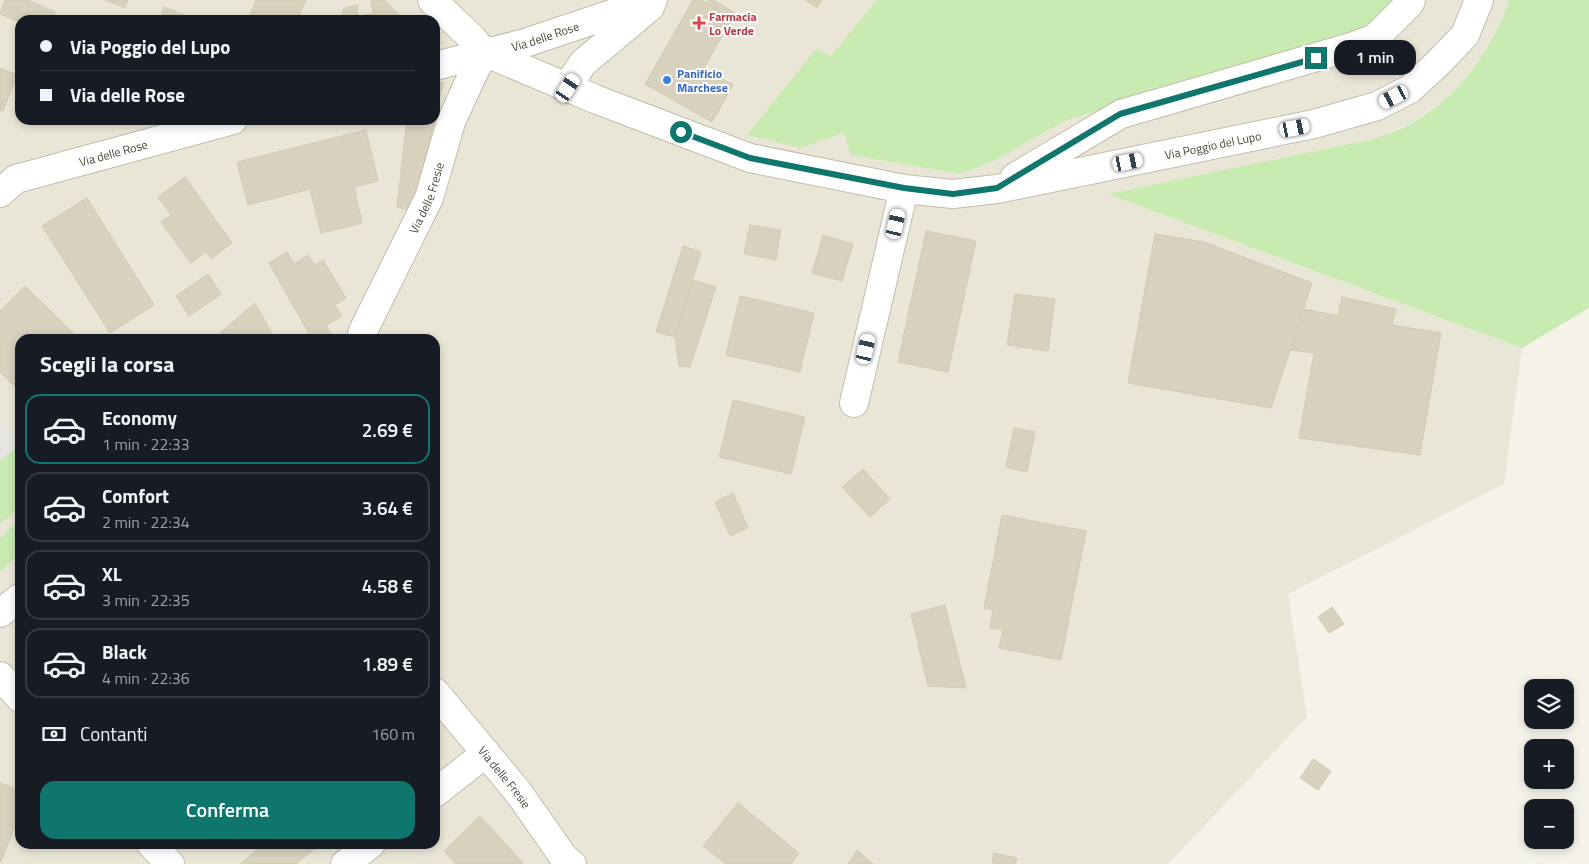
<!DOCTYPE html>
<html lang="it">
<head>
<meta charset="utf-8">
<style>
  body { margin:0; font-family:"Titillium Web",sans-serif; background:#242831; color:#f1f3f6; height:100vh; display:flex; flex-direction:column; font-size:19px; white-space:nowrap }
  * { box-sizing:border-box; margin:0 }
  p { font-size:16px; color:#9ea1a6 }
  .icon { flex:none; width:28px; height:28px; fill:none; stroke:currentColor; stroke-width:2; stroke-linecap:round; stroke-linejoin:round }
  .map { position:relative; flex:1; overflow:hidden }
  .details { position:absolute; left:15px; top:334px; width:425px; height:515px; display:flex; flex-direction:column; background:#171b24; border-radius:15px; box-shadow:0 2px 8px #0003 }
  .details>* { flex:none }
  .top-card { position:absolute; left:15px; top:15px; width:425px; height:110px; border-radius:15px; box-shadow:0 2px 8px #0003; display:grid; align-content:center; height:110px; padding:0 25px; background:#171b24 }
  .tools { position:absolute; left:1524px; top:679px; display:grid; gap:10px }
  .tools a { display:grid; place-items:center; width:50px; height:50px; border-radius:10px; background:#171b24; box-shadow:0 2px 8px #0003; font-size:25px }
  .end { position:absolute; width:22px; height:22px; margin:-11px; border:6px solid #0f766e; background:#fff; box-shadow:0 0 0 2px #fff }
  .from { border-radius:50% }
  .bubble { position:absolute; height:35px; border-radius:15px; background:#171b24; box-shadow:0 2px 8px #0003; font-size:16px; font-weight:600; line-height:35px; text-align:center }
  .car { position:absolute; width:15px; height:30px; margin:-15px -8px; border-radius:6px; box-shadow:0 0 4px 1px #0007; background:linear-gradient(#fff 24%,#345 0 40%,#fff 0 76%,#345 0 86%,#fff 0) }
  .top-card b { display:flex; align-items:center; gap:18px; height:48px; font-size:19px }
  .top-card b+b { border-top:1px solid #363941 }
  .top-card i { width:12px; height:12px; background:#f1f3f6 }
  ul { padding:0; list-style:none }
  li { display:flex; align-items:center; gap:15px; height:70px; margin:0 10px 8px; padding:0 15px; border:2px solid #363941; border-radius:15px }
  li div { flex:1 }
  li b { display:block; font-size:19px }
  li em { font-style:normal; font-weight:600 }
  li.current { border-color:#0f766e }
  li>.icon { width:45px; height:45px; stroke-width:1.5 }
  h2 { padding:0 25px; font-size:22px; line-height:60px }
  .pay { display:flex; align-items:center; gap:12px; height:55px; padding:0 25px; font-size:19px }
  .pay p { margin-inline-start:auto }
  .action { display:flex; gap:10px; margin-top:auto; padding:10px 25px }
  .action a { flex:1; height:58px; border-radius:15px; background:#0f766e; color:#fff; font-size:20px; font-weight:600; line-height:58px; text-align:center }
  .map>svg:first-child { display:block }
  .residential { fill:#e9e6d7; fill-rule:evenodd }
  .green { fill:#c7ebb0 }
  .parking { fill:#e6e5e1 }
  .building { fill:#d7d1be; stroke:#d3cbb0 }
  .lines { fill:none; stroke-linecap:round; stroke-linejoin:round }
  .minor-casing { stroke:#c1bdab; stroke-width:30 }
  .minor { stroke:#fff; stroke-width:28 }
  .route { stroke:#0f766e; stroke-width:6 }
  .health-dot { fill:#e0444e; stroke:#fff; stroke-width:2 }
  .shop-dot { fill:#3f7fe0; stroke:#fff; stroke-width:2 }
  .labels { text-anchor:middle; dominant-baseline:central; stroke-width:4; stroke-linejoin:round; paint-order:stroke }
  .health-label { font-size:12px; font-weight:bold; fill:#be3a42; stroke:#fff; text-anchor:start }
  .street-label { font-size:12px; fill:#494537; stroke:#fff }
  .shop-label { font-size:12px; font-weight:bold; fill:#366cbe; stroke:#fff; text-anchor:start }
</style>
</head>
<body>
<div class="map">
<svg width="1589" height="864" viewBox="0 0 1589 864">
  <rect width="100%" height="100%" fill="#f5f3e9"/>
  <path class="residential" d="M0 0H1509L1491 42 1468 78 1442 102 1409 124 1374 139 1109 194 1522 348 1504 484 1288 594 1307 717 1168 864H0ZM20 20H435V120H20ZM20 339H435V844H20Z"/>
  <path class="green" d="M877 0H1394L1374 20 1344 38 1066 120 995 160 962 174 851 155 844 132 801 148 747 135 816 49 831 56Z
    M1509 0H1589V308L1522 348 1108 194 1374 139C1386 134 1399 130 1410 124 1461 95 1489 55 1509 0Z
    M20 444V507L0 524V461Z
    M19 520 20 553 0 572V538Z"/>
  <path class="parking" d="M0 418 20 441V444L0 461Z"/>
  <path class="building" d="M5 0H28L55 12 52 20H20V22L0 14Z
    M105 0H128L125 8Z
    M256 0H306L297 20H248Z
    M375 0H384L405 20H341L344 8 357 5 358 17 373 13 371 1Z
    M693 0H701L707 3 709 0H713L735 13 704 68 733 85 712 122 645 84Z
    M805 0H822L817 8Z
    M164 7 197 20H159Z
    M0 68 17 75 3 111 0 110Z
    M443 82 435 118V84Z
    M407 120H434L422 177 408 210 397 207Z
    M366 130 378 181 354 187 362 223 321 233 310 189 248 205 237 162Z
    M185 177 232 243 211 259 206 252 191 263 161 222 171 215 158 197Z
    M87 198 154 305 110 333 42 226Z
    M750 225 781 230 776 260 744 254Z
    M926 231 976 241 948 372 898 362Z
    M1155 234 1204 242 1312 283 1271 408 1128 383Z
    M823 235 853 244 842 281 812 273Z
    M683 246 701 252 675 337 656 332Z
    M287 252 294 264 308 255 314 265 323 260 346 298 335 305 342 316 326 325 332 335 326 339H312L269 263Z
    M208 274 221 294 189 316 176 296Z
    M693 280 716 287 690 367 679 366 675 337Z
    M25 286 79 339H20V392L0 372V311Z
    M1015 294 1055 299 1048 351 1007 345Z
    M740 296 814 313 800 372 726 355Z
    M1342 297 1396 309 1392 325 1441 333 1420 455 1299 438 1314 353 1291 350 1304 309 1338 316Z
    M255 303 275 339H213Z
    M733 400 805 417 791 474 719 457Z
    M1014 428 1035 432 1027 472 1006 467Z
    M863 469 890 499 870 517 842 487Z
    M733 493 748 528 730 536 715 502Z
    M1002 515 1086 531 1061 660 999 648 1003 630 990 628 993 610 984 608Z
    M945 605 966 688 928 686 911 614Z
    M1332 607 1344 624 1329 633 1318 617Z
    M1313 759 1331 771 1318 790 1300 778Z
    M0 783 20 790V828L15 826 1 862H0Z
    M738 803 799 853 791 864H726L703 846Z
    M480 816 523 863 522 864H456L444 851Z
    M264 844H320L296 864H240Z
    M857 850 873 864H848Z
    M994 853 1017 858 1015 864H992Z"/>
  <g class="lines">
    <g class="minor-casing">
      <g id="minor">
        <path id="s1" d="M432 0 472 38 484 52 595 99 750 158 904 189 953 194 997 189 1314 124 1377 106 1410 89 1438 63 1465 35 1479 0"/>
        <path id="s2" d="M435 66 525 43 653 0"/>
        <path d="M567 87 583 63 650 7"/>
        <path d="M1015 177 1121 114 1351 47 1375 38 1410 3 1411 0"/>
        <path id="s3" d="M0 193 16 179 233 120"/>
        <path id="s4" d="M361 339 363 331 429 198 451 122 471 78 484 52"/>
        <path d="M854 403 904 189"/>
        <path d="M0 613 20 598"/>
        <path d="M0 676 20 698"/>
        <path id="s5" d="M435 692 518 792 565 859 572 864"/>
        <path d="M435 793 486 753"/>
        <path d="M151 844 170 864"/>
        <path d="M345 864 371 844"/>
      </g>
    </g>
    <use href="#minor" class="minor"/>
  </g>
  <g class="lines">
    <path class="route" d="M681 132 750 158 904 188 953 194 997 188 1120 114 1316 58"/>
  </g>
  <path class="health-dot" d="M696.5 15.5h5v5h5v5h-5v5h-5v-5h-5v-5h5z"/>
  <circle class="shop-dot" cx="667" cy="80" r="5"/>
  <g class="labels">
    <g class="health-label">
      <text x="709" y="16">Farmacia<tspan x="709" dy="14">Lo Verde</tspan></text>
    </g>
    <g class="street-label">
      <text stroke="none"><textPath href="#s2" startOffset="114">Via delle Rose</textPath></text>
      <text stroke="none"><textPath href="#s1" startOffset="831">Via Poggio del Lupo</textPath></text>
      <text stroke="none"><textPath href="#s3" startOffset="122">Via delle Rose</textPath></text>
      <text stroke="none"><textPath href="#s4" startOffset="156">Via delle Fresie</textPath></text>
      <text stroke="none"><textPath href="#s5" startOffset="110">Via delle Fresie</textPath></text>
    </g>
    <g class="shop-label">
      <text x="677" y="73">Panificio<tspan x="677" dy="14">Marchese</tspan></text>
    </g>
  </g>
</svg>
<div class="tools">
<a><svg class="icon" aria-label="layers" viewBox="0 0 24 24"><path d="M12 4l9 5-9 5-9-5zM3 14l9 5 9-5"/></svg></a>
<a>+</a>
<a>−</a>
</div>
<i class="end from" style="left:681px;top:132px"></i>
<i class="end" style="left:1316px;top:58px"></i>
<div class="bubble" style="left:1334px;top:40px;width:82px">1 min</div>
<i class="car" style="left:568px;top:88px;rotate:33deg"></i>
<i class="car" style="left:1394px;top:97px;rotate:243deg"></i>
<i class="car" style="left:1295px;top:128px;rotate:79deg"></i>
<i class="car" style="left:1128px;top:162px;rotate:79deg"></i>
<i class="car" style="left:896px;top:224px;rotate:13deg"></i>
<i class="car" style="left:866px;top:349px;rotate:13deg"></i>
<div class="top-card">
<b><i class="from"></i>Via Poggio del Lupo</b>
<b><i></i>Via delle Rose</b>
</div>
<section class="details">
<h2>Scegli la corsa</h2>
<ul>
<li class="current"><svg class="icon" aria-label="car" viewBox="0 0 24 24"><path d="M5 17H2v-5l4-1 3-4h7l3 4 3 1v5h-3M9 17h6M6 11h13"/><circle cx="7" cy="17" r="2"/><circle cx="17" cy="17" r="2"/></svg><div><b>Economy</b><p>1 min · 22:33</p></div><em>2.69 €</em></li>
<li><svg class="icon" aria-label="car" viewBox="0 0 24 24"><path d="M5 17H2v-5l4-1 3-4h7l3 4 3 1v5h-3M9 17h6M6 11h13"/><circle cx="7" cy="17" r="2"/><circle cx="17" cy="17" r="2"/></svg><div><b>Comfort</b><p>2 min · 22:34</p></div><em>3.64 €</em></li>
<li><svg class="icon" aria-label="car" viewBox="0 0 24 24"><path d="M5 17H2v-5l4-1 3-4h7l3 4 3 1v5h-3M9 17h6M6 11h13"/><circle cx="7" cy="17" r="2"/><circle cx="17" cy="17" r="2"/></svg><div><b>XL</b><p>3 min · 22:35</p></div><em>4.58 €</em></li>
<li><svg class="icon" aria-label="car" viewBox="0 0 24 24"><path d="M5 17H2v-5l4-1 3-4h7l3 4 3 1v5h-3M9 17h6M6 11h13"/><circle cx="7" cy="17" r="2"/><circle cx="17" cy="17" r="2"/></svg><div><b>Black</b><p>4 min · 22:36</p></div><em>1.89 €</em></li>
</ul>
<div class="pay"><svg class="icon" aria-label="cash" viewBox="0 0 24 24"><path d="M3 7h18v10H3z"/><circle cx="12" cy="12" r="2"/></svg>Contanti<p>160 m</p></div>
<div class="action"><a>Conferma</a></div>
</section>
</div>
</body>
</html>
